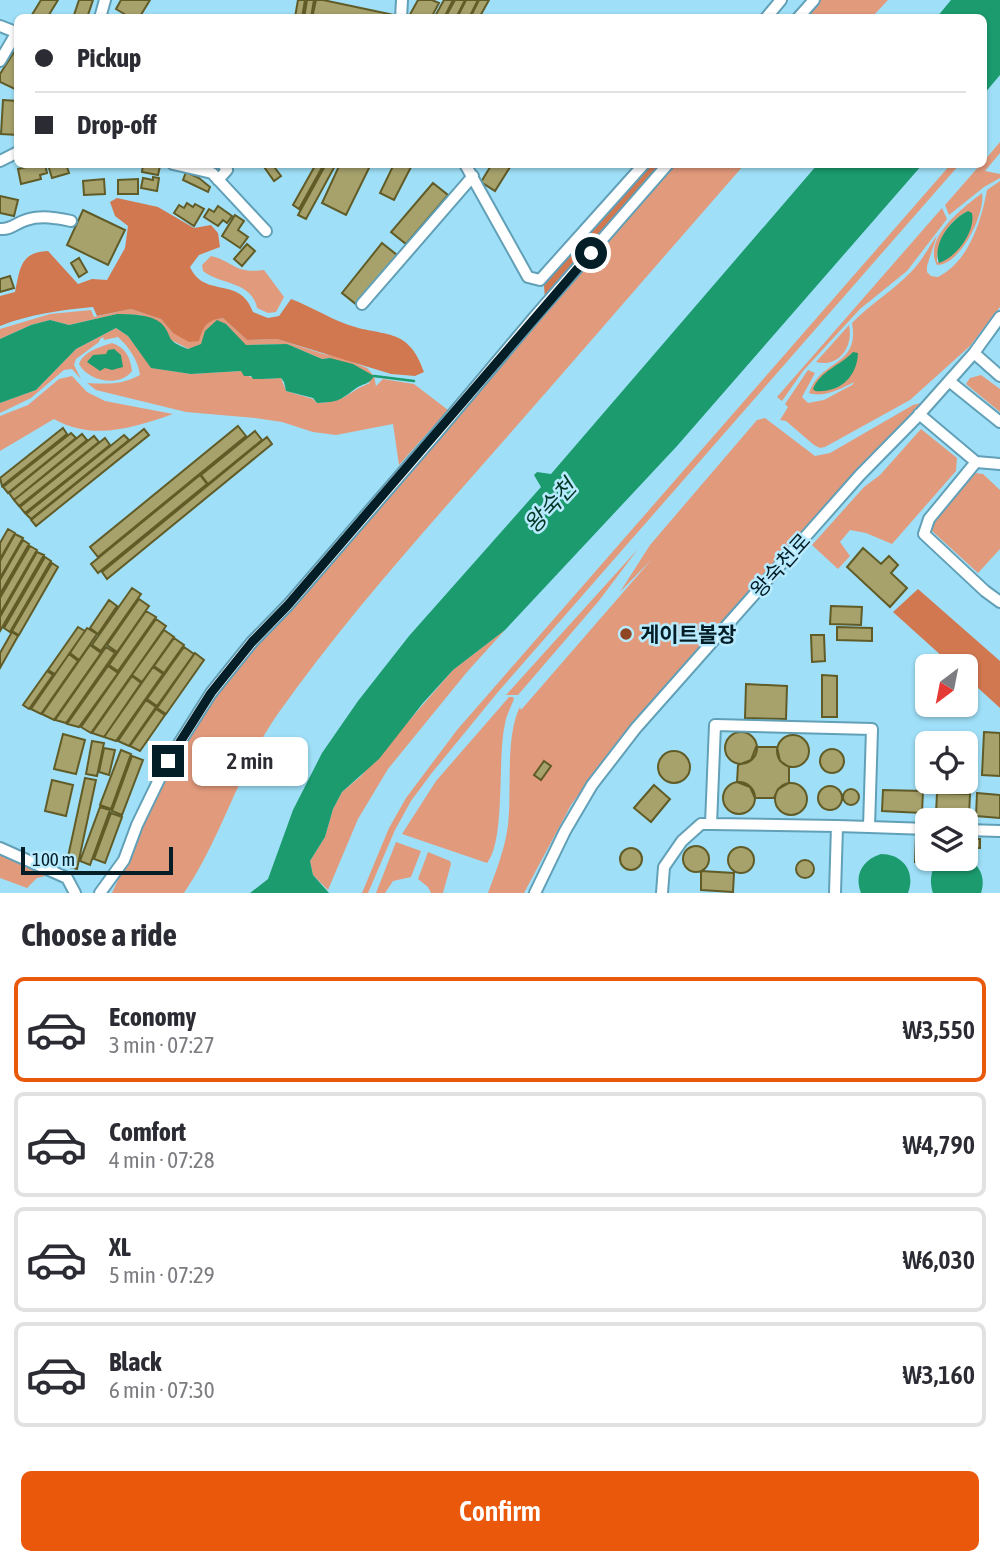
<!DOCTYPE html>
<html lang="en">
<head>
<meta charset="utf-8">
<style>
  body { margin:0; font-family:"Asap Condensed","Noto Sans KR",sans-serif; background:#f7f7f7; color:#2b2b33; height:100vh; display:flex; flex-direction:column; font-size:26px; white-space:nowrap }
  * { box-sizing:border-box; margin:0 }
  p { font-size:23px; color:#7c7c81 }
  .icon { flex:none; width:38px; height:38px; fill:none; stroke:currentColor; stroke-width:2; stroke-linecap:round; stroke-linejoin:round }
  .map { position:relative; height:893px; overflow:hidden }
  .side { display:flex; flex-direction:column; background:#fff; flex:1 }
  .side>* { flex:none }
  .top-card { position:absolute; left:14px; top:14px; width:973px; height:154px; border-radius:10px; box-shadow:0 2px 5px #0004; display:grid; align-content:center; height:154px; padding:0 21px; background:#fff }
  .needle { width:46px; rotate:212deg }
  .buttons { position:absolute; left:915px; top:654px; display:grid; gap:14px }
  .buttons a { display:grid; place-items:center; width:63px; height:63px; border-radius:10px; background:#fff; box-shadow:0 2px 5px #0004; font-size:35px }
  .scale { position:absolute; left:21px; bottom:18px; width:152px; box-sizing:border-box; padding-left:7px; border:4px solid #041e27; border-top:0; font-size:19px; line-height:24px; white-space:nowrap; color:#041e27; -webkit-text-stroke:5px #b8ebff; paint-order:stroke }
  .end { position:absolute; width:32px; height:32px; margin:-16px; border:9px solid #041e27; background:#fff; box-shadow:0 0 0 4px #fff }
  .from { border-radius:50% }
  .bubble { position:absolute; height:49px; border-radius:10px; background:#fff; box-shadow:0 2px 5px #0004; font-size:23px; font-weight:600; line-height:49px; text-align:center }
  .top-card b { display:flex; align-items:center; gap:24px; height:66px; font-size:26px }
  .top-card b+b { border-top:2px solid #e1e1e2 }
  .top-card i { width:18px; height:18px; background:#2b2b33 }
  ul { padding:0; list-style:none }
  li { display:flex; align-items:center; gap:21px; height:105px; margin:0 14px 10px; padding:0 7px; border:4px solid #e1e1e2; border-radius:10px }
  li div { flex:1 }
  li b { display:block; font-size:26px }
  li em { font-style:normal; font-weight:600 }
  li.current { border-color:#ea580c }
  li>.icon { width:63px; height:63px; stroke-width:1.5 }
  h2 { padding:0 21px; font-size:32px; line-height:84px }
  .cta { display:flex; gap:14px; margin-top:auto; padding:14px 21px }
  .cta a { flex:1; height:80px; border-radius:10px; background:#ea580c; color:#fff; font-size:28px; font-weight:600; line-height:80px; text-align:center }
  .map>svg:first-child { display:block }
  .green { fill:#e29a7c; fill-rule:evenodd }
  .forest { fill:#d27851 }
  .water { fill:#1c9b6f }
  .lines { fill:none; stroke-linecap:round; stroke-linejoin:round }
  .stream { stroke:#1c9b6f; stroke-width:2.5 }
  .building { fill:#a7a26c; stroke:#615c27; stroke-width:2 }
  .minor-casing { stroke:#61a0b7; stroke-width:14 }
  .minor { stroke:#fff; stroke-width:10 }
  .route { stroke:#041e27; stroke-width:9 }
  .poi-dot { fill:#8e4625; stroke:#b8ebff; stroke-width:2.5 }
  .labels { text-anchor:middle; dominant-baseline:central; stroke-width:5; stroke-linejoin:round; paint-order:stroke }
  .street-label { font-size:21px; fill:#041e27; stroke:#b8ebff }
  .poi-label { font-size:21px; font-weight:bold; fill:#041e27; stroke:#b8ebff; text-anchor:start }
  .water-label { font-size:23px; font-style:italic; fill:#033725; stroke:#b8ebff }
</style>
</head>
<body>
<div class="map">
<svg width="1000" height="893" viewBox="0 0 1000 893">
  <rect width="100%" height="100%" fill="#9fe0f8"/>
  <path class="green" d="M817 0H888L872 17 802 18Z
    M1000 142V153L985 171 1000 174V178L984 187 949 215 945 205 980 165 984 164V161Z
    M951 164 959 165 498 692 431 774 411 801 395 830 368 893H362L389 828 406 798 457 730Z
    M673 165H744C665 255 587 346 507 437 428 527 347 616 277 715 239 770 222 837 184 893H112L174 758 219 691 254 648Z
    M1000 181V307L970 346 910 400 825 447 820 448 814 445 786 421 780 420 788 407 785 404 808 370 815 373 802 397 808 403 824 400 852 385 854 382C841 389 823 398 809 393 820 359 860 367 852 323 870 304 893 291 911 272 921 262 929 247 937 235L927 266V272L931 276 938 277C969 261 981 222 987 190Z
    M982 193C986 212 961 265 937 265 922 238 964 207 982 193ZM968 211C962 226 957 263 937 262 937 241 948 221 968 211Z
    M942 208 947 219 907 271 860 309 803 371 782 401 777 397Z
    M211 256C235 262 234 274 264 270L284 297 276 312 268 313 257 308C252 281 220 285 203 271L202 265Z
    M131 309 161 319 173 333 202 329 210 320 223 318 247 340 277 339 323 354 340 357 367 368 374 376 376 386 383 379 414 384 448 410 399 465 393 424 336 435 313 432 282 422 255 418 186 412 96 390 87 383C107 384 122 385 140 375 138 360 129 347 118 337L104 340 103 337 100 339 99 342 76 359 74 365 81 379 72 369 64 370 31 398 0 413V403L36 390 76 349 116 328 128 336 152 368 191 374 241 371C250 381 269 379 281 378L286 391 313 399 317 403C348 402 346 392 370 383L330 358 322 359 287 344 245 345 226 324 205 338 201 345 189 349 171 340 160 323 141 315 117 314 69 325 50 320 31 325 0 339V329L50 314 91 310 94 317Z
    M849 325C854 347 838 368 816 362Z
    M112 343C126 348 130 357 132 371 119 388 88 381 79 364 84 351 100 347 112 343Z
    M981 375 1000 389V412L966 384 970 378Z
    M72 376 87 392 105 401 173 414C133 428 93 441 54 419L0 451V416L28 405 59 379Z
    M921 403 846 483 612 748 571 805 524 893H488C496 871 505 849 508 825 512 792 505 735 520 707L521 710 652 559 620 592 650 545 757 420 765 418 815 456 830 453 913 405Z
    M921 429 957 458 956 471 892 544 866 533 850 530 840 542 850 556 838 569 812 545 864 487 880 475Z
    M976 473 983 474 1000 490V549L978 573 932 531 934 521Z
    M638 549 598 602 518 695H506Z
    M505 630 467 672 388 769 358 819 328 890 313 875 310 861 325 837 333 809 342 792 361 776 453 670Z
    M509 697H513L514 699C511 707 506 716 505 724 497 757 506 840 487 863L402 834 436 781Z
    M396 842 421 851 411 877 393 881 385 893H376Z
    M428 852 450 861 451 864 443 893H431L428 887 418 879Z
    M0 854 50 875 37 878 27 888 0 878Z"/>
  <path class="forest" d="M651 165H664L545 300 544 285Z
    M117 198 158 207 194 228 211 225 218 233 220 247 199 255 190 267C204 299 240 275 253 312L268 318 279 316 291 299C310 306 327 317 346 324 383 338 408 325 424 372L415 376 391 374 277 339 247 340 223 318C207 320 203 326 199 341L189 342 173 333 161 319 131 309 97 316 93 307C61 310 30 314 0 326V296L15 292C20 269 20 252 48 251L78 284 92 279 107 280 125 248 128 226 115 216 110 202Z
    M918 589 1000 661V708L966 677V667H954L893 612Z"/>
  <path class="water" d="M951 0H1000V75L984 94V18L937 17Z
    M817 165H922L677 446 505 630 453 670 423 703 379 759 342 792 333 809 325 837 310 861 313 875 329 893H250L268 879 293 810 322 753 358 701 409 636 541 487 534 475 537 472 551 474Z
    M968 211 972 213C976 231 956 258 939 263 932 244 950 220 968 211Z
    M117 314C130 314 150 314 161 323 174 336 163 340 188 349L201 344 205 331 217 320 226 324 246 345 287 344 322 359 330 358 353 364 374 376C369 385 363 383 355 389 339 401 338 402 317 403L313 398 286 391 284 382 281 378C271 379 263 379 253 379L251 376H244L241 371 191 374 151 368 128 336 116 328 76 349 36 390 0 403V339L31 325 50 320 69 325Z
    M114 349 121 355 123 367 112 370 105 368 100 371 87 362 93 355 106 354 108 350Z
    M853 352 858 353C857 377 840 393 815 391L813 389C821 370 840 366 853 352Z
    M881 854C903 854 916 872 908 893H861C854 875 862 860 881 854Z
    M966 858C980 865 986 877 981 893H933C929 882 930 865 943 860 949 857 961 859 966 858Z"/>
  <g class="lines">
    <path class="stream" d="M374 376 414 381"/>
  </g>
  <path class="building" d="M41 0H58L47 18H30Z
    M79 0H93L87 18H73Z
    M121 0H150L139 18H131L116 9Z
    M298 0H305L302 18 295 17Z
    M307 0H314L311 18H304Z
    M316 0H323L394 15 393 18H312Z
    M418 0H432L439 3 431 18H408Z
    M444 0H453L444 18H434Z
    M455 0H465L456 18H445Z
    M466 0H478L469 18H457Z
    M479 0H489L479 18H470Z
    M16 49 18 50 17 90 0 82V74Z
    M3 100 18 101V135L1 134Z
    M39 164H45L47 173 40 175 41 179 21 184 18 169Z
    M66 164 69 173 52 178 48 165Z
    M143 164 160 166 158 175 142 172Z
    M262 164H272L281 176 274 181Z
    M316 164H324L299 209 293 205Z
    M326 164H336L306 219 298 215Z
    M340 164H371L346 215 322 203Z
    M394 164 411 167 394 200 380 193Z
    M492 164H512L495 191 481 182Z
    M186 172 199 178 210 187 208 192 183 180Z
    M153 177 159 178 157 191 141 188 143 178 153 180Z
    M104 179 105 194 84 195 83 181Z
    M138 179V194H118V180Z
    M433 183 448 195 406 244 391 232Z
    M0 196 18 200 14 216 0 213Z
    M187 203 193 207 195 204 204 209 194 226 174 213 179 205 184 208Z
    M218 206 232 216 227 223 223 220 218 226 204 217 209 209 214 212Z
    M83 210 125 230 108 265 67 245Z
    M235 215 244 221 238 230 248 237 240 248 222 236Z
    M382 243 397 255 357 305 342 293Z
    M247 244 255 251 242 266 234 259Z
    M79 258 87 272 79 277 71 263Z
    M10 276 14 288 0 292V279Z
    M238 426 246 436 98 557 90 547Z
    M63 428 67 434 2 486 0 478Z
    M144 429 149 435 36 526 31 520Z
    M255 431 262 440 208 484 201 475Z
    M71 433 76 438 8 493 3 487Z
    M82 434 87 440 14 500 9 493Z
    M124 435 129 440 31 519 26 514Z
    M94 436 99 442 19 506 14 500Z
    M267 437 272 444 107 579 102 572Z
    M105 438 110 445 25 513 20 507Z
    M200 475 207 484 98 573 91 564Z
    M8 529 15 533 0 559V543Z
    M15 534 23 538 0 578V561Z
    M23 540 29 544 0 594V580Z
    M30 546 37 550 0 614V598Z
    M863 548 881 564 889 556 898 565 891 573 907 588 890 607 847 567Z
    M37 552 44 555 0 631V617Z
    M45 557 51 561 10 632 4 628Z
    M52 563 58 567 19 635 12 631Z
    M132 588 141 594 101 651 92 645Z
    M139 599 149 606 117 652 107 645Z
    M109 600 117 606 98 634 90 628Z
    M831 606 862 607 861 625 830 624Z
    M146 611 156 617 118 671 109 665Z
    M156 619 166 626 91 733 81 727Z
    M78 627 85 631 55 674 48 670Z
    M837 627 872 628V641L837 640Z
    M87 628 97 634 79 660 70 653Z
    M164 630 174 637 142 682 132 675Z
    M12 632 18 636 0 668V653Z
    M811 635H824L825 661 812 662Z
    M174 638 184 645 164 673 154 666Z
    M90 645 101 653 54 720 42 714Z
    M106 647 115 653 66 723 55 720Z
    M184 647 194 654 157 706 147 699Z
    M195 653 204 660 166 714 157 708Z
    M69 654 78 661 41 714 31 709Z
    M108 666 118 673 79 727 67 724Z
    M153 667 163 674 116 741 104 737Z
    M47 671 53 675 29 709 23 705Z
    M822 675 837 676V717H822Z
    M132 676 141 683 104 737 92 733Z
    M746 684 787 686 786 719 745 718Z
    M146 700 156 707 129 746 118 741Z
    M156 709 165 715 140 751 130 746Z
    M984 732 1000 733V776L982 775Z
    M725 748a16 16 0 1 1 32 0a16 16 0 1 1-32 0Z
    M63 734 85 740 76 774 54 769Z
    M777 751a16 16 0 1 1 32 0a16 16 0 1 1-32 0Z
    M92 741 104 743 97 776 86 774Z
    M756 747H777L780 761 789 767V783L778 789 774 798H755L750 787 737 782 738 765 751 760Z
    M104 748 115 750 109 775 99 772Z
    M820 761a12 12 0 1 1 24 0a12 12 0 1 1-24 0Z
    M121 750 131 754 111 809 100 805Z
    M658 767a16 16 0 1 1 32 0a16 16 0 1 1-32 0Z
    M132 756 143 760 122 815 112 811Z
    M544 761 551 766 541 780 534 775Z
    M85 778 96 780 77 869 66 866Z
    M52 780 73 785 66 816 45 811Z
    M723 798a16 16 0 1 1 32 0a16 16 0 1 1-32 0Z
    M775 799a16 16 0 1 1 32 0a16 16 0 1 1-32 0Z
    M654 785 670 799 651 822 634 808Z
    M818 798a12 12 0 1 1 24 0a12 12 0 1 1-24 0Z
    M843 797a8 8 0 1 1 16 0a8 8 0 1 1-16 0Z
    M883 790 923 791 922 813 882 811Z
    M937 793 970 794 969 815 936 814Z
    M977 793 1000 795V818L976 816Z
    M100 807 110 810 90 865 80 861Z
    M111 813 122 817 105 863 94 859Z
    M916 836H928V859H937V863L915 862Z
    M966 839H980V848H966Z
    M683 859a13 13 0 1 1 26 0a13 13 0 1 1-26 0Z
    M728 860a13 13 0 1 1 26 0a13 13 0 1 1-26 0Z
    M620 859a11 11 0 1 1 22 0a11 11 0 1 1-22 0Z
    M796 869a9 9 0 1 1 18 0a9 9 0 1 1-18 0Z
    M701 871 734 873 733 892 701 890Z"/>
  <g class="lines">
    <g class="minor-casing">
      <path id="minor" d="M100 18 105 0
        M401 18 402 0
        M766 18 781 0
        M798 18 814 0
        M0 26 18 33
        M0 61 17 32
        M0 161 18 152
        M173 164 212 173 266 231
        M465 164 528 277 540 280 644 164
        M218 180 227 170 223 164
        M0 229C11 230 16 223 26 220 41 215 57 218 71 221
        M362 304 473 176
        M974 353 1000 376
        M949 381 1000 422
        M919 414 976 462 1000 464
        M976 462 929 519 924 534 985 591 1000 602
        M837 826 869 827
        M966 830 1000 831
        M0 848 67 878 75 893
        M100 893 124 860 137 825 168 761 211 693 252 642 288 605 436 434 537 314 668 164
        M535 893 565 831 592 785 636 728 860 475 917 417 974 353 1000 317
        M662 893 664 867 682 841 701 824H711
        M835 893 837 826 711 824 715 725 872 729 869 827 928 829"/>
    </g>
    <use href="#minor" class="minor"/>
  </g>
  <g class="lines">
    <path class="route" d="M168 761 211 693 252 642 288 605 591 253"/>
  </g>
  <circle class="poi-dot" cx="626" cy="634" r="7"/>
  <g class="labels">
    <g class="street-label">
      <text transform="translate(780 565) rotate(-48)">왕숙천로</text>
    </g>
    <g class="poi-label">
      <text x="640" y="634">게이트볼장</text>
    </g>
    <g class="water-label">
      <text transform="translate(550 506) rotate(-47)">왕숙천</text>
    </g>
  </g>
</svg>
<div class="buttons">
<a><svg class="needle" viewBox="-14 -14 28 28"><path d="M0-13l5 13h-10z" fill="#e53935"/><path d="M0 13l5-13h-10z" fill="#7c7c81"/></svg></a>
<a><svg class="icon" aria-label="locate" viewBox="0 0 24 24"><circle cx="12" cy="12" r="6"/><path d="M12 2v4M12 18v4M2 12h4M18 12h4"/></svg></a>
<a><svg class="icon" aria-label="layers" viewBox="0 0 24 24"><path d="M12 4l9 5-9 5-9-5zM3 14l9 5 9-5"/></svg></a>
</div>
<div class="scale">100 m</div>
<i class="end from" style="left:591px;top:253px"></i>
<i class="end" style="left:168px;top:761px"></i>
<div class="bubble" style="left:192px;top:737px;width:116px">2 min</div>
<div class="top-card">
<b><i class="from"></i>Pickup</b>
<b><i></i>Drop-off</b>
</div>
</div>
<section class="side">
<h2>Choose a ride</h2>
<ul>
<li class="current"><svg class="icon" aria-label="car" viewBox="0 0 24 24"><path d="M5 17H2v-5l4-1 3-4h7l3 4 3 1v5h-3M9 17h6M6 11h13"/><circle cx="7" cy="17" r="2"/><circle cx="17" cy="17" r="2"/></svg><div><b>Economy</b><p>3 min · 07:27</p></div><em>₩3,550</em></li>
<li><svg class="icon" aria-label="car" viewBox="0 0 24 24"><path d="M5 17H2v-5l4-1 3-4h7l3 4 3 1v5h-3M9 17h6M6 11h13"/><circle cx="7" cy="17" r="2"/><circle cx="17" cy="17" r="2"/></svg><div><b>Comfort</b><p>4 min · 07:28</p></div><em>₩4,790</em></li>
<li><svg class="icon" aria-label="car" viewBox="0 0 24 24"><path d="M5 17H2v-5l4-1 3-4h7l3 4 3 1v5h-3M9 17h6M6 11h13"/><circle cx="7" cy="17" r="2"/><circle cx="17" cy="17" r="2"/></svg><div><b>XL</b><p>5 min · 07:29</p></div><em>₩6,030</em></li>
<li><svg class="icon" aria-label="car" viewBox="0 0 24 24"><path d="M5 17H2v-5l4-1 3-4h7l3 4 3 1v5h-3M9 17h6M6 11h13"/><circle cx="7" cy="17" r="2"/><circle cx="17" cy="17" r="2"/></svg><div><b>Black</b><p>6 min · 07:30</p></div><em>₩3,160</em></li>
</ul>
<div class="cta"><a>Confirm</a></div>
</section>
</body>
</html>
